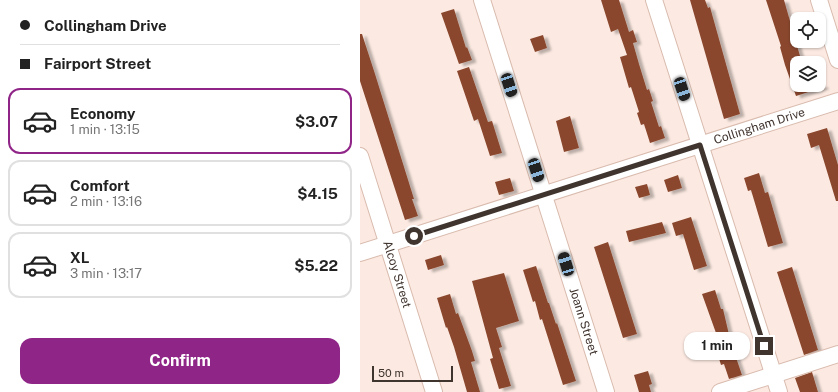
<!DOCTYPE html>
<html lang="en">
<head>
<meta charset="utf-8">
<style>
  body { margin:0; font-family:"Public Sans",sans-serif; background:#f2f2f2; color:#222; height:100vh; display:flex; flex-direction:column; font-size:15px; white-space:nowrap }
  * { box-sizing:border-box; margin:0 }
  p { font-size:13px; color:#767676 }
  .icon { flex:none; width:22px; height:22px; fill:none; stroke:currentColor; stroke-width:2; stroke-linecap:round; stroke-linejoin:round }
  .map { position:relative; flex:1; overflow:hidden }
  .sheet { display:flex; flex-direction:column; background:#fff; width:360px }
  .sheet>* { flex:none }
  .banner { display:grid; align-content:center; height:88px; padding:0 20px; background:#fff }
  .fabs { position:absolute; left:430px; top:12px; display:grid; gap:8px }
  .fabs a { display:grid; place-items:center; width:36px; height:36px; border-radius:8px; background:#fff; box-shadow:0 1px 3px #0004; font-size:20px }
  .scale { position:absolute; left:12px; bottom:10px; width:81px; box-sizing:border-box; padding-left:4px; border:2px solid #40342f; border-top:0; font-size:11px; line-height:14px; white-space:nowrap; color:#40342f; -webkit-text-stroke:3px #fceae2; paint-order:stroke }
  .end { position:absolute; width:18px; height:18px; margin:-9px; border:5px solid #40342f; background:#fff; box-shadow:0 0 0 2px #fff }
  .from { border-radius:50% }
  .bubble { position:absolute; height:28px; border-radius:12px; background:#fff; box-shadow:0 1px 3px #0004; font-size:13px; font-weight:700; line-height:28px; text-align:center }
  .car { position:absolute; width:12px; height:24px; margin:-12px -6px; border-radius:5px; box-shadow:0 0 3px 1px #0007; background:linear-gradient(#222 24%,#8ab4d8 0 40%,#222 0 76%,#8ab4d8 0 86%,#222 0) }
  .banner b { display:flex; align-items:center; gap:14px; height:38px; font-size:15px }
  .banner b+b { border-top:1px solid #e0e0e0 }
  .banner i { width:10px; height:10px; background:#222 }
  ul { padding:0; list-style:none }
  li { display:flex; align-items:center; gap:12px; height:66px; margin:0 8px 6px; padding:0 12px; border:2px solid #e0e0e0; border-radius:12px }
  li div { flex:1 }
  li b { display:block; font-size:15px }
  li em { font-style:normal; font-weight:700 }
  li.current { border-color:#902588 }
  li>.icon { width:36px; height:36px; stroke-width:1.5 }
  .action { display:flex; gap:8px; margin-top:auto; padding:8px 20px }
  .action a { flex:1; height:46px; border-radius:12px; background:#902588; color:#fff; font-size:16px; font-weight:700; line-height:46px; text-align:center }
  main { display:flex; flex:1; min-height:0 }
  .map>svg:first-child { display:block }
  .building { fill:#8a472d; filter:url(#shadow) }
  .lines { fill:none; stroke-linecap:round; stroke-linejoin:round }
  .minor-casing { stroke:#d9bbae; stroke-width:18 }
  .minor { stroke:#fff; stroke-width:16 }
  .route { stroke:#40342f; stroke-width:5 }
  .labels { text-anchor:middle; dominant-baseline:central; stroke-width:4; stroke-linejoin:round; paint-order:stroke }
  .street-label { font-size:12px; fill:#40342f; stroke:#fceae2 }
</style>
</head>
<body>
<main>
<section class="sheet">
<div class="banner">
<b><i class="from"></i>Collingham Drive</b>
<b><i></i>Fairport Street</b>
</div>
<ul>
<li class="current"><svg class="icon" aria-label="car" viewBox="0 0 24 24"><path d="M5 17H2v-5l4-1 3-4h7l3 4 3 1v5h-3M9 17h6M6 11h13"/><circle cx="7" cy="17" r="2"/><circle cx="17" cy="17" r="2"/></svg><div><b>Economy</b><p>1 min · 13:15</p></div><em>$3.07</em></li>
<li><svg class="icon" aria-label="car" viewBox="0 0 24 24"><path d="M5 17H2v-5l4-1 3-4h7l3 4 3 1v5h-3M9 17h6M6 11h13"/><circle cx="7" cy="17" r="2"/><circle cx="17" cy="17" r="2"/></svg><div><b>Comfort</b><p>2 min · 13:16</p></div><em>$4.15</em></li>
<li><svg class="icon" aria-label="car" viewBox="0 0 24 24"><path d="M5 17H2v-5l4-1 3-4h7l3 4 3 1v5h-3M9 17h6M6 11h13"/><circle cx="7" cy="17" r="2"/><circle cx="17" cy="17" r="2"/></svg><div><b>XL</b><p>3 min · 13:17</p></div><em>$5.22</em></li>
</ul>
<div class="action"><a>Confirm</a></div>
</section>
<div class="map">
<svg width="478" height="392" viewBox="0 0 478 392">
  <defs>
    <filter id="shadow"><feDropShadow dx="4.5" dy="2.5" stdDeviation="1" flood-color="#0004"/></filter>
  </defs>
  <rect width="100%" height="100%" fill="#fceae2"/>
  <path class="building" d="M241 0H259L269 32 273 30 277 42 273 43 279 64 287 90 289 89 293 101 291 102 299 127 301 126 305 138 290 143 284 124 281 125 277 113 279 112 271 87 269 88 260 57 267 55 258 29 251 32Z
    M330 0H345L348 8 350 7 380 114 364 119Z
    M406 0H424L442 63H437V85H464V87L436 96 425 65 420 47 421 46Z
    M94 9 106 48 107 47 112 60 99 64 81 13Z
    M0 34H2L15 74 54 199H52L58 216 45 220 0 81Z
    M183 35 187 48 175 52 170 39Z
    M109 67 128 122 132 121 142 153 130 156 118 119 114 121 97 71Z
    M210 116 219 148 204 152 196 121Z
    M467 128 478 165V201H476L459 145 451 148 447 134Z
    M399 173 405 193 408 192 423 243 408 247 391 190 388 191 384 178Z
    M318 175 322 188 308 192 304 180Z
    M150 178 154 191 139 195 135 182Z
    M287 184 290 195 279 198 275 187Z
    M331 217 347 266 334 270 323 234 316 236 312 223Z
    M302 222 306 233 269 242 266 231Z
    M248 242 277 334 263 338 234 247Z
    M81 255 84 265 68 270 65 260Z
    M176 266 188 303H189L196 324 197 323 216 381 203 385 182 319 180 320 175 301 173 302 163 270Z
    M432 267 458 350 444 355 417 272Z
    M144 273 159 321 136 328 142 347 139 348 151 386 139 389 130 359 133 358 112 281Z
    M355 290 361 309H363L371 343 382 375 369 379 364 364 361 365 357 352 360 351 354 333H356L342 294Z
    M90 294 96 314 98 313 112 351 115 361 111 362 120 392H107L94 347 87 327 86 328 77 298Z
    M288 371 292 384 289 385 291 392H279L274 375Z
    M452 372 458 392H440L435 378Z"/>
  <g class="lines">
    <g class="minor-casing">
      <g id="minor">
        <path id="s1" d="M122 0 246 392"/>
        <path d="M294 0 419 392"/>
        <path d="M459 0 478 60"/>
        <path id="s2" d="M0 156 74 392"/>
        <path id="s3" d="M0 253 478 101"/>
        <path d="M360 392 478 354"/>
      </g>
    </g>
    <use href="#minor" class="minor"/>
  </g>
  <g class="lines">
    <path class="route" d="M54 236 340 145 404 346"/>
  </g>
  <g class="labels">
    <g class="street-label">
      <text stroke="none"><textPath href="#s3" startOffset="419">Collingham Drive</textPath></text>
      <text stroke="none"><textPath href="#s2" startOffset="124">Alcoy Street</textPath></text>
      <text stroke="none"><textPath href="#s1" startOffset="337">Joann Street</textPath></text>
    </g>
  </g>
</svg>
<div class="fabs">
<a><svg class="icon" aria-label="locate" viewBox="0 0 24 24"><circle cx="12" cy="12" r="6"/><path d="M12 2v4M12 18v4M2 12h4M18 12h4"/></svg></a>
<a><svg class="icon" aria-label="layers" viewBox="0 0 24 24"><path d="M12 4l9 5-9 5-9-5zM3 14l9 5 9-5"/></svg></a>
</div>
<div class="scale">50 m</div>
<i class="end from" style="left:54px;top:236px"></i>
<i class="end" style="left:404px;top:346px"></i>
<div class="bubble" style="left:324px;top:332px;width:66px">1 min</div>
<i class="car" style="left:149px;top:85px;rotate:162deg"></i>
<i class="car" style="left:322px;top:89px;rotate:162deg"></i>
<i class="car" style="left:176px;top:170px;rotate:162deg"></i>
<i class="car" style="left:206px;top:264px;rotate:343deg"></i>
</div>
</main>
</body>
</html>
